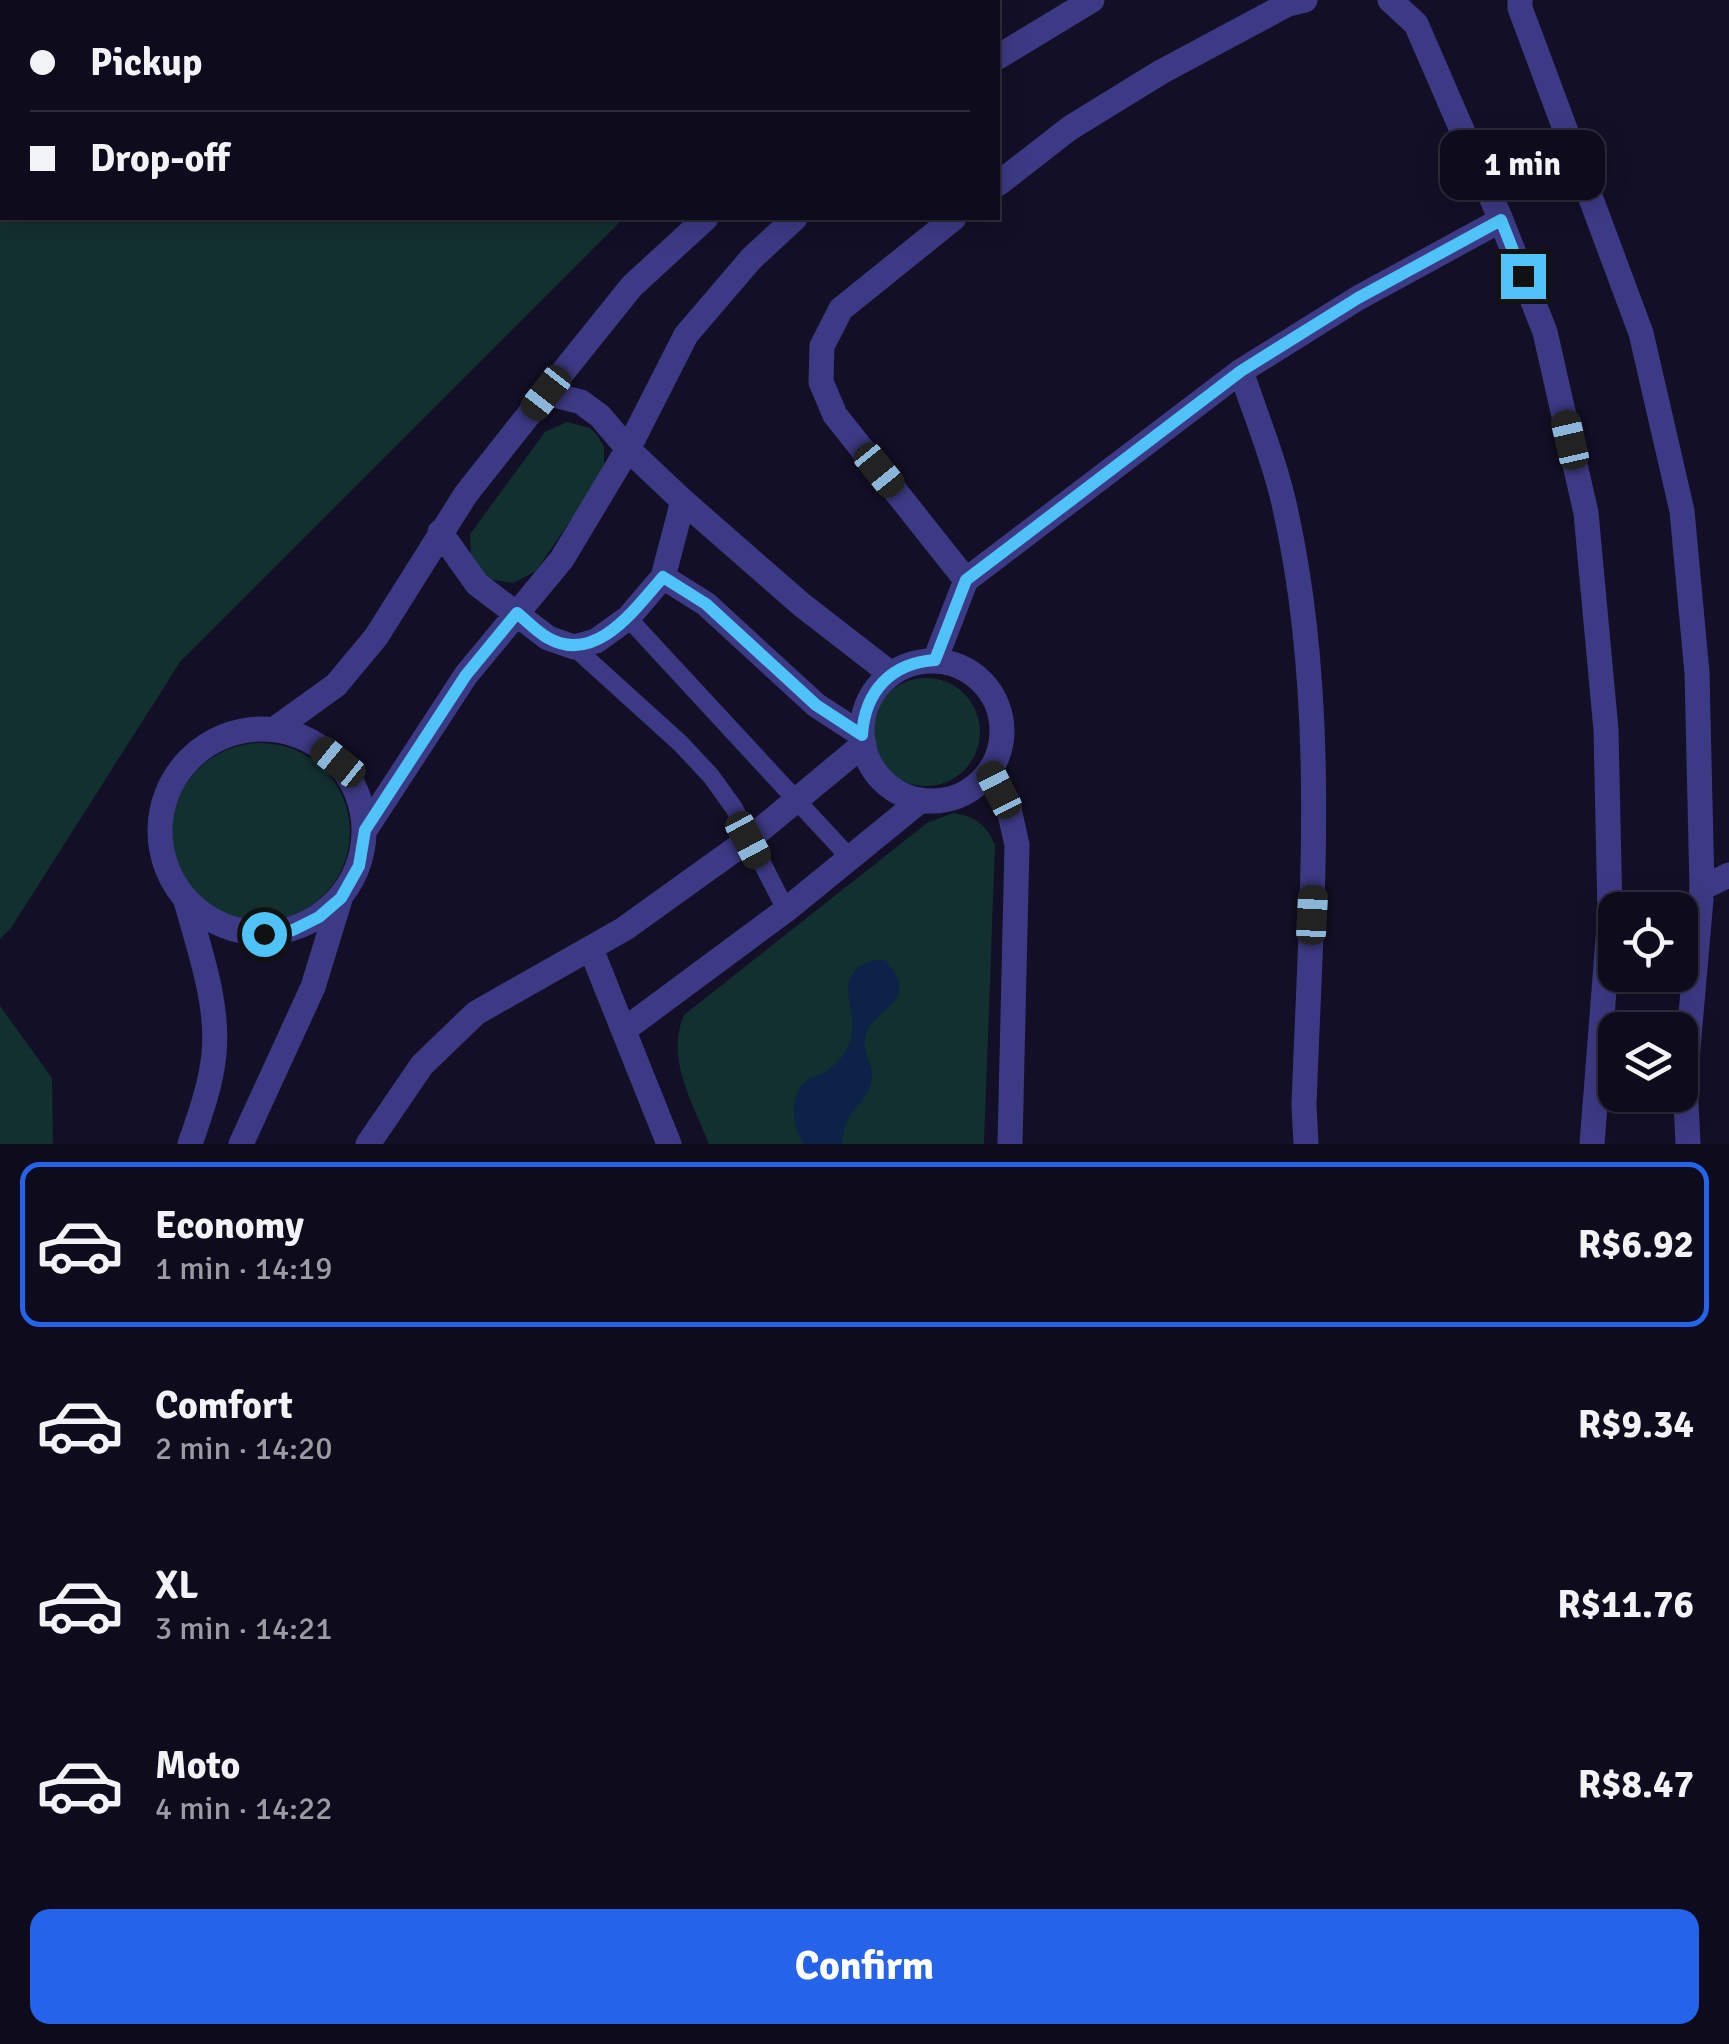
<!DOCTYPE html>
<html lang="en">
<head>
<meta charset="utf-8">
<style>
  body { margin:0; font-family:Signika,sans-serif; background:#171425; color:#f1f3f6; height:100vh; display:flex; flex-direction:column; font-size:38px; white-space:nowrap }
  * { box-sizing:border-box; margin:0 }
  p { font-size:32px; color:#9b9ba3 }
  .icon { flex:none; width:55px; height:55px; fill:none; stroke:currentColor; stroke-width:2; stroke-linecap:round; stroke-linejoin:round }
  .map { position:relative; height:1144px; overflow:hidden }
  .sheet { display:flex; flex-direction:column; background:#0e0b1c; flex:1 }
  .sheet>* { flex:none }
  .hud { position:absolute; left:0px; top:0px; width:1000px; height:220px; box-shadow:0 5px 25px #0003,0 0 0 2px #2e2b3b; display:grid; align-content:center; height:220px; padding:0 30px; background:#0e0b1c }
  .buttons { position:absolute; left:1598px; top:892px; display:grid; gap:20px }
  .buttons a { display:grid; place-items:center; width:100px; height:100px; border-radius:20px; background:#0e0b1c; box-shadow:0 5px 25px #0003,0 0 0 2px #2e2b3b; font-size:50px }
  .end { position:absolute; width:45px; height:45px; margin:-22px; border:12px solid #4fc3f7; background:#111; box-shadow:0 0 0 5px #111 }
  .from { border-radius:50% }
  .bubble { position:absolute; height:70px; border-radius:20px; background:#0e0b1c; box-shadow:0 5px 25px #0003,0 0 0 2px #2e2b3b; font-size:32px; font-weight:800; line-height:70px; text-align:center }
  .car { position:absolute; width:30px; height:60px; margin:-30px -15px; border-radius:12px; box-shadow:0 0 8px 2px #0007; background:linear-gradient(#222 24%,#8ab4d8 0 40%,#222 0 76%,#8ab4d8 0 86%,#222 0) }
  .hud b { display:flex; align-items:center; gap:35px; height:95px; font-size:38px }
  .hud b+b { border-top:2px solid #2e2b3b }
  .hud i { width:25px; height:25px; background:#f1f3f6 }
  ul { padding:18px 0 0; list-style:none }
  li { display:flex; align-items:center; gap:30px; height:165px; margin:0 20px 15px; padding:0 10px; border:5px solid transparent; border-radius:20px }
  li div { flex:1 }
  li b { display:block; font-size:38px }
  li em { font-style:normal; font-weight:800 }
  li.active { border-color:#2563eb }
  li>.icon { width:90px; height:90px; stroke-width:1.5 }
  .cta { display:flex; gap:20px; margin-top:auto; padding:20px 30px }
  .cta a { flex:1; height:115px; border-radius:20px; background:#2563eb; color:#fff; font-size:40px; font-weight:800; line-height:115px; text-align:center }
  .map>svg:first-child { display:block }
  .green { fill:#12302f }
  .water { fill:#0c2248 }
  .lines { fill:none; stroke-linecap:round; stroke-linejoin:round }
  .lane { stroke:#3d3a85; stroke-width:18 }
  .street { stroke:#3d3a85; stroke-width:25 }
  .route { stroke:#4fc3f7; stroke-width:12 }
</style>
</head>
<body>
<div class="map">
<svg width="1729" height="1144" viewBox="0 0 1729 1144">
  <rect width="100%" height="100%" fill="#130f26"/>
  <path class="green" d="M0 0H877L2 2V218H624L180 662 11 928 0 939Z
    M567 422 590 428 598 436 604 447V471L536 571 513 583 488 579 471 559 470 534 545 432Z
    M872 732a54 54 0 1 1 108 0a54 54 0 1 1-108 0Z
    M172 832a89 89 0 1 1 178 0a89 89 0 1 1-178 0Z
    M953 813C975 816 987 825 995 845L984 1144H709C693 1103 665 1058 684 1015L927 823Z
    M0 1006 52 1078 53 1144H0Z"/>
  <path class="water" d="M875 960H885C925 1002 871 1008 865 1037 862 1054 876 1067 871 1083 864 1108 844 1109 842 1144H804C792 1126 788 1096 807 1080 810 1077 817 1076 821 1074 835 1067 847 1054 851 1039 859 1009 828 973 875 960Z"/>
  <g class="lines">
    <path class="lane" d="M628 618 849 857
      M574 647 680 743 711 776 734 808 786 910"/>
    <path class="street" d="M1390 0 1416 24 1501 220 1545 332 1586 513 1606 730 1610 914 1592 1144
      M1520 0V8L1641 333 1682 511 1697 673 1702 888 1685 1082 1688 1144
      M975 2 979 0
      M998 57 1092 0
      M998 184 1070 128 1161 72 1288 4 1305 0
      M954 218 841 309 822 346 821 382 835 415 966 580
      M1241 371C1256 416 1275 462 1285 508 1329 704 1311 907 1304 1105L1306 1144
      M683 501 802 605 891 674
      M440 532 477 584 548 638 574 647 596 641 628 618 663 577 683 501 628 449 600 416 581 402 546 393
      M663 577 706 604 816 705 862 735
      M935 660 966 580 1241 371 1358 298 1501 220
      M862 731a70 70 0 1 1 140 0a70 70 0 1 1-140 0Z
      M160 831a102 102 0 1 1 204 0a102 102 0 1 1-204 0Z
      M275 729 336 685 376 637 466 494 546 393 632 286 706 218
      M990 771 1009 809 1017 845 1010 1144
      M365 830 466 675 562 559 628 449 686 335 751 259 795 218
      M1702 888 1729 875
      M186 901C199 949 219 1003 214 1054 211 1085 200 1115 190 1144
      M591 949 669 1144
      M624 1030 786 910 921 800
      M241 1144 313 987 340 899
      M368 1144 422 1065 476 1013 624 929 748 840 864 744"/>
  </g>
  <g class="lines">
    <path class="route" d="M264 934 293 930 319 917 341 898 359 866 365 830 466 675 517 613C527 621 537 632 548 638 596 665 635 609 663 577L706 604 816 705 862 735C865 691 891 663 935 660L966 580 1241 371 1358 298 1501 220 1523 276"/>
  </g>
</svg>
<div class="buttons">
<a><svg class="icon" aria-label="locate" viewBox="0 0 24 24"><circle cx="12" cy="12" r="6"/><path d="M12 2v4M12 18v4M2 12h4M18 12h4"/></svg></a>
<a><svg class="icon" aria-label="layers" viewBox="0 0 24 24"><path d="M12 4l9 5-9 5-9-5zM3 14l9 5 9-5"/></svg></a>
</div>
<i class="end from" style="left:264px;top:934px"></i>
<i class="end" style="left:1523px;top:276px"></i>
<div class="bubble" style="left:1440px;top:130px;width:165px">1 min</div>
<i class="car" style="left:546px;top:393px;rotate:218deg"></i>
<i class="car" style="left:1570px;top:440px;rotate:347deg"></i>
<i class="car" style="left:879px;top:470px;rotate:141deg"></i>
<i class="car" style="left:338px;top:762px;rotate:309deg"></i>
<i class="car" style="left:999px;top:790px;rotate:333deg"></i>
<i class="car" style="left:748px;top:840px;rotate:152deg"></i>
<i class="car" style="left:1312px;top:915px;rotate:3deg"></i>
<div class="hud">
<b><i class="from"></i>Pickup</b>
<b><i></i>Drop-off</b>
</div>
</div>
<section class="sheet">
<ul>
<li class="active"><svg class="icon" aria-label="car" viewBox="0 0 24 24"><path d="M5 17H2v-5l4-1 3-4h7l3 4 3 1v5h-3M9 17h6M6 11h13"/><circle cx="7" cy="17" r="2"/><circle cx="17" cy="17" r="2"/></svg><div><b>Economy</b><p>1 min · 14:19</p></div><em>R$6.92</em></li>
<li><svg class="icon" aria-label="car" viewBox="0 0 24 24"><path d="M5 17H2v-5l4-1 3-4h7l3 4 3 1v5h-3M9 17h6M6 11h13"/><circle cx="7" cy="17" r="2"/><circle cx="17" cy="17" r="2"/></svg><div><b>Comfort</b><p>2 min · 14:20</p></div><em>R$9.34</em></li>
<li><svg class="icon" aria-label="car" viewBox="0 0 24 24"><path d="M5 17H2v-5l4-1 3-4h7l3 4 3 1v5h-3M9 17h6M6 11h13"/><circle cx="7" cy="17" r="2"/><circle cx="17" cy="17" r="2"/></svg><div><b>XL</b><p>3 min · 14:21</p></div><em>R$11.76</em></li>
<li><svg class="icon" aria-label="car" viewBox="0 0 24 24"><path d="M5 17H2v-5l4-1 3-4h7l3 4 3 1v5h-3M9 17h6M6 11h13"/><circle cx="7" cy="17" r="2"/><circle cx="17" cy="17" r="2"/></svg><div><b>Moto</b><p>4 min · 14:22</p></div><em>R$8.47</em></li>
</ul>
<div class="cta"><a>Confirm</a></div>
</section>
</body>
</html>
